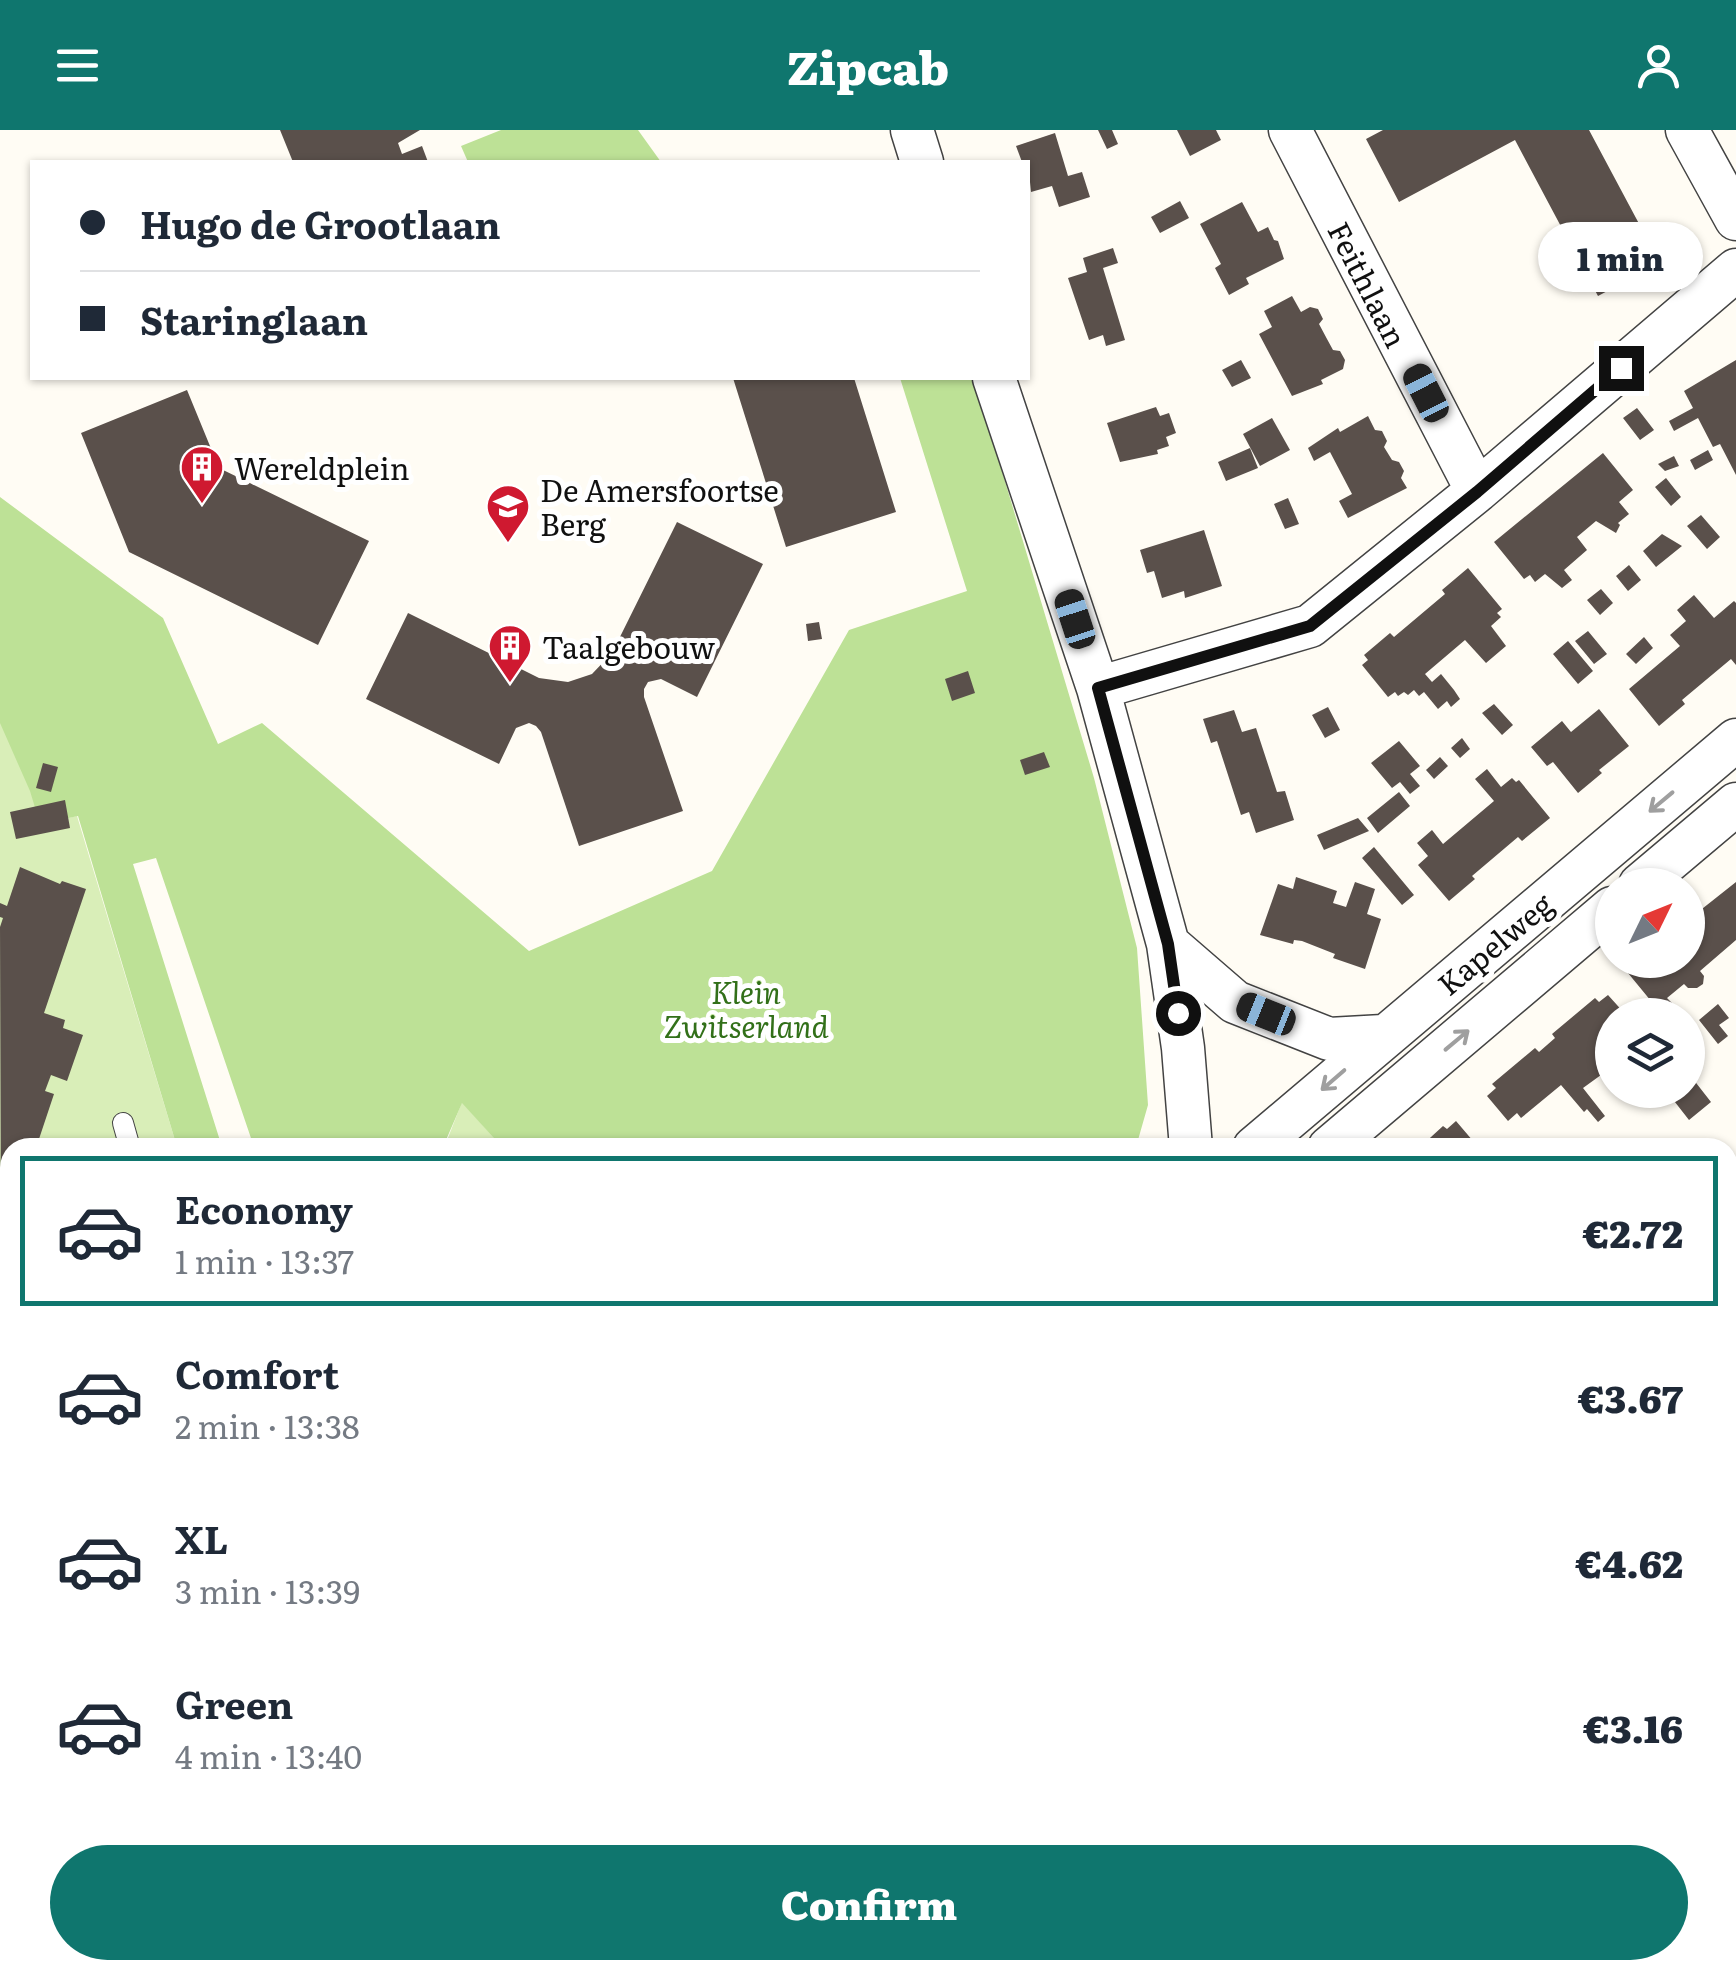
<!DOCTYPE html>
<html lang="en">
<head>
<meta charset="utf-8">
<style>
  body { margin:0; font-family:Literata,serif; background:#f2f2f3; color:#1f2937; height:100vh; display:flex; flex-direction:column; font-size:38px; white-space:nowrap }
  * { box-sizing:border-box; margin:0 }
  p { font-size:32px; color:#747a83 }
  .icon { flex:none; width:55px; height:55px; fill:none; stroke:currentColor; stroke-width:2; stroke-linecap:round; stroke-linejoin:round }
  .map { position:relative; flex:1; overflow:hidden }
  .drawer { position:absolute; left:0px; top:1008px; width:1738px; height:842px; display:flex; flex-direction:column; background:#fff; border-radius:30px 30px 0 0; box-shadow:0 2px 8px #0004 }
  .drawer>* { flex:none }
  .banner { position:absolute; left:30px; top:30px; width:1000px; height:220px; border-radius:0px; box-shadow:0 2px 8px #0004; display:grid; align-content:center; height:220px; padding:0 50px; background:#fff }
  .needle { width:65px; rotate:47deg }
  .fabs { position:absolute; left:1595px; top:738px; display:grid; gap:20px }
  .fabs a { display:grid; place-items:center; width:110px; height:110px; border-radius:50%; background:#fff; box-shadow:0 2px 8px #0004; font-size:50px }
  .end { position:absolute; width:45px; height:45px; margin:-22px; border:12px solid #101010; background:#fff; box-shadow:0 0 0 5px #fff }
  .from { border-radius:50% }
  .bubble { position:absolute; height:70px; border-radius:35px; background:#fff; box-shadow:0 2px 8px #0004; font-size:32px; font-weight:800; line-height:70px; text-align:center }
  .car { position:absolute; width:30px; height:60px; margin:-30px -15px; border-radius:12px; box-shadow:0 0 8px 2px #0007; background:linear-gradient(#222 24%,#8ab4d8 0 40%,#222 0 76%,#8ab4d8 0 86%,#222 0) }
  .banner b { display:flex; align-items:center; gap:35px; height:95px; font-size:38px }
  .banner b+b { border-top:2px solid #e0e1e3 }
  .banner i { width:25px; height:25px; background:#1f2937 }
  ul { padding:18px 0 0; list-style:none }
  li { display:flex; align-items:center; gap:30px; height:150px; margin:0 20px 15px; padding:0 30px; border:5px solid transparent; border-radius:0px }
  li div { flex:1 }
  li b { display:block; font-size:38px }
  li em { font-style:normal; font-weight:800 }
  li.on { border-color:#0f766e }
  li>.icon { width:90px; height:90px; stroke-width:1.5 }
  .button { display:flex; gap:20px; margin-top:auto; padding:20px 50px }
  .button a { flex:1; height:115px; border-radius:60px; background:#0f766e; color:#fff; font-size:40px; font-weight:800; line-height:115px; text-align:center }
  header { display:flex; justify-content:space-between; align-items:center; height:130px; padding:0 50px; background:#0f766e; color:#fff; font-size:45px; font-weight:800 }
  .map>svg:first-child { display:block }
  .green { fill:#d9eeb8 }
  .forest { fill:#bde196 }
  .building { fill:#5a504b }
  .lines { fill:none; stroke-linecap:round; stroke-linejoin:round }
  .lane-casing { stroke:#434343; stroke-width:22 }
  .street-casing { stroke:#434343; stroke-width:45 }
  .secondary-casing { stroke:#323232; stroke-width:58 }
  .lane { stroke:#fff; stroke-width:20 }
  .street { stroke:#fff; stroke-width:42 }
  .secondary { stroke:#fff0af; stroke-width:55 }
  .oneway { stroke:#9f9f9f }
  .route { stroke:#101010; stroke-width:12 }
  .labels { text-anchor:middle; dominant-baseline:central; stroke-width:10; stroke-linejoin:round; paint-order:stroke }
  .street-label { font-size:30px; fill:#101010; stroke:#fff }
  .poi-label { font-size:30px; fill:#101010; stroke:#fff; text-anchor:start }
  .park-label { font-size:30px; font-style:italic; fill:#327019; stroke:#fff }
</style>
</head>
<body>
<header><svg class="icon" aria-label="menu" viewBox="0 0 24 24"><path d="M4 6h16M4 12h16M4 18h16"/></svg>Zipcab<svg class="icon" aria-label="person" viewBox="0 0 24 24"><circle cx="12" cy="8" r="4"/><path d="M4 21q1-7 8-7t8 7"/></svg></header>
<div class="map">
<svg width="1736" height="1848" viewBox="0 0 1736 1848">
  <rect width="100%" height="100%" fill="#fffcf4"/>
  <path class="green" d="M0 548 41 694 77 686 177 1017 10 1018V1296L0 1298Z
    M462 972 502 1017 444 1018Z"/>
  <path class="forest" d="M501 0H638L661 32H468L461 16Z
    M900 248H974L1094 648 1137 818 1148 975 1136 1017H502L462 973 443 1017H254L156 728 133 734 222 1017H177L78 686 40 694 30 661 0 593V367L163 488 218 614 262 593 529 821 712 741 849 500 967 461Z"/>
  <path class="building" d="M280 0H420L398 13 402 24 422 16 428 32H293Z
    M1098 0H1112L1118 14 1107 19Z
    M1177 0H1216L1221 10 1190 26Z
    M1383 0H1589L1660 133 1598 166 1515 10 1399 72 1366 9Z
    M1055 3 1068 46 1082 42 1090 67 1059 77 1052 56 1031 62 1028 32H1022L1016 16Z
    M1180 71 1189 88 1160 103 1151 87Z
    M1242 72 1258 102 1268 97 1274 110 1278 111 1284 129 1246 148 1249 154 1229 165 1215 138 1221 134 1200 94Z
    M1113 118 1118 133 1103 138 1125 210 1106 216 1103 205 1089 210 1068 148 1087 142 1083 128Z
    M1292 166 1301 182 1310 177 1318 179 1323 189 1319 194 1327 209 1333 220 1340 221 1345 230 1343 239 1321 250 1323 254 1292 266 1259 204 1272 197 1264 181Z
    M1241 230 1251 248 1232 257 1222 240Z
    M1736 230V345L1720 314 1713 317 1698 288 1674 301 1669 291 1693 278 1684 261Z
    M733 248H854L896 382 786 417Z
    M187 260 219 338 369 411 318 515 129 422 81 303Z
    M1156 277 1160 286 1169 283 1176 303 1166 307 1169 316 1157 320 1158 324 1120 332 1107 293Z
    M1637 278 1654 300 1640 310 1623 288Z
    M1368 286 1375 300 1382 301 1387 311 1384 317 1392 330 1399 332 1404 341 1401 348 1407 358 1348 388 1339 371 1352 364 1330 322 1314 331 1308 318 1338 298 1340 302Z
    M1272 288 1290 320 1260 336 1243 304Z
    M1250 318 1258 338 1226 351 1218 332Z
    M1708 320 1713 330 1695 340 1690 330Z
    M1603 323 1633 360 1619 372 1629 384 1618 393 1620 395 1616 403 1596 391 1577 407 1587 420 1564 440 1572 450 1562 458 1545 444 1535 452 1530 445 1524 449 1494 412Z
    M1674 326 1679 336 1665 341 1658 334Z
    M1666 348 1681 367 1671 376 1655 357Z
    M1288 368 1299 394 1285 399 1274 374Z
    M1701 385 1720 407 1707 419 1687 396Z
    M677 392 763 434 697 567 661 549 648 552 644 559V567L683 681 579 716 541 602 536 596 529 593 516 598 499 634 366 569 408 483 539 548 568 552 592 544 612 523Z
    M1204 400 1222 456 1185 468 1184 461 1162 468 1154 441 1147 443 1140 420Z
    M1662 404 1682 416 1656 437 1643 421Z
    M1629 435 1641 450 1628 461 1616 446Z
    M1468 438 1502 479 1497 483 1501 487 1491 496 1506 516 1486 533 1465 510 1425 544 1432 552 1441 544 1454 560 1460 569 1451 577 1447 571 1438 579 1424 562 1419 566 1414 560 1408 565 1404 562 1398 566 1395 562 1388 567 1362 535 1368 530 1364 525 1390 503 1394 507 1445 464 1442 460Z
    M1601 459 1613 473 1600 485 1587 470Z
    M1694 465 1714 488 1734 471 1736 473V535L1731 529 1682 570 1685 574 1659 596 1629 559 1680 516 1670 505 1686 491 1677 480Z
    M819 492 822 509 808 511 806 494Z
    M1588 501 1607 524 1594 534 1575 511Z
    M1644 507 1653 518 1636 534 1626 524Z
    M1568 511 1593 541 1578 554 1553 524Z
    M968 541 975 563 952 571 945 549Z
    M1494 574 1513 595 1502 605 1482 583Z
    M1328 577 1340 600 1325 608 1312 585Z
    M1599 579 1629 616 1599 640 1602 643 1578 663 1553 632 1547 636 1531 617 1562 591 1571 602Z
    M1234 580 1242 602 1256 598 1277 662 1285 661 1294 690 1256 703 1249 682 1241 685 1217 611 1211 613 1203 589Z
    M1462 608 1470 619 1460 628 1451 618Z
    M1399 611 1420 636 1410 644 1420 656 1410 664 1400 652 1392 658 1371 633Z
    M1044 622 1050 637 1025 645 1020 630Z
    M1440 627 1448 636 1434 649 1426 640Z
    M43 633 58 637 51 662 36 658Z
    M1487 639 1501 657 1512 648 1516 652 1519 650 1550 688 1522 711 1518 707 1472 746 1475 749 1449 771 1418 735 1428 726 1417 713 1432 700 1443 714 1494 671 1475 649Z
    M1399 662 1410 676 1378 703 1367 688Z
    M65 670 70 698 16 709 10 682Z
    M1358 688 1369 701 1324 720 1317 705Z
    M1374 717 1414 765 1402 775 1362 728Z
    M20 737 60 754 62 751 86 759 44 883 65 890 63 898 83 905 67 951 51 945 45 961 54 964 36 1018H10V1092L1 1120 0 797 3 788 0 787V773L7 776Z
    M1296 747 1337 761 1333 773 1346 777 1355 752 1375 759 1367 784 1381 789 1365 839 1333 828 1335 824 1302 811 1294 810 1293 814 1260 805 1278 754 1293 759Z
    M1736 752V810L1700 841 1704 846 1703 854 1697 858H1688L1684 854 1667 868 1676 877 1666 885H1640L1638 882 1651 871 1628 843 1639 830H1688V790Z
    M1608 865 1626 885H1612V911L1609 914 1612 919V937L1583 958 1605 986 1598 992 1587 979 1584 982 1561 955 1521 988 1517 983 1508 991 1487 966 1496 958 1492 954 1535 918 1539 922 1555 908 1552 904 1595 868 1599 872Z
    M1718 874 1729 888 1719 895 1728 906 1718 914 1699 890Z
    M1693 949 1711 972 1689 990 1671 967 1680 960H1688V954Z
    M1456 991 1479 1018H1419L1443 996 1447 999Z
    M1728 1058 1736 1070V1101L1728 1107Z
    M0 1151 10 1154V1204L0 1201Z
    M10 1484V1528L0 1529V1485Z
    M0 1597 10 1601V1612L0 1630Z
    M10 1664V1699L0 1669Z
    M1736 1738V1803L1731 1804 1728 1790V1741Z
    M81 1840H121L103 1848H84Z
    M438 1840H503L488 1848H442Z
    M909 1840H975L979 1848H908L905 1842Z
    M1499 1840H1644L1646 1848H1501Z
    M1661 1840H1698L1700 1848H1663Z"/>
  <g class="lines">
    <g class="lane-casing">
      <path id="lane" d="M123 993 130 1018"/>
    </g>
    <g class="street-casing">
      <path id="street" d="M912 0 922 32
        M1290 0 1477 361
        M1687 0 1736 89
        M994 248 1098 558 1168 814 1183 918 1191 1018
        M1098 558 1310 496 1477 361 1736 140
        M1640 755 1736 674
        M1168 814 1235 872 1329 909 1383 906
        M1254 1018 1736 610
        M1329 1018 1612 778
        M1728 1233 1736 1219
        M0 1330 10 1329
        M0 1396 10 1394
        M1728 1471 1736 1494
        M619 1840 623 1848
        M241 1848 259 1840"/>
    </g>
    <g class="secondary-casing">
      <path id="secondary" d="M1728 1665 1736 1662
        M1146 1840 1148 1848
        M1269 1848 1273 1840"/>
    </g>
    <use href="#lane" class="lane"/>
    <use href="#street" class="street"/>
    <use href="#secondary" class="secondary"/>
  </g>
  <defs><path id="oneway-shaft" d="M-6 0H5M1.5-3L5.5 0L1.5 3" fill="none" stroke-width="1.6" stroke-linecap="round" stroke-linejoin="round" transform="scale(2.5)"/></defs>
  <g class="oneway">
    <use href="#oneway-shaft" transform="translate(1661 672) rotate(140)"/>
    <use href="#oneway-shaft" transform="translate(1457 910) rotate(-40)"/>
    <use href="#oneway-shaft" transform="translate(1333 950) rotate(139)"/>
  </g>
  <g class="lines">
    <path class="route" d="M1178 883 1168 814 1098 558 1310 496 1477 362 1621 238"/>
  </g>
  <defs>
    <g id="building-pin" transform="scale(2.25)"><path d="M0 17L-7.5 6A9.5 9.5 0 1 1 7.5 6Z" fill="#cf1930" stroke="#fff"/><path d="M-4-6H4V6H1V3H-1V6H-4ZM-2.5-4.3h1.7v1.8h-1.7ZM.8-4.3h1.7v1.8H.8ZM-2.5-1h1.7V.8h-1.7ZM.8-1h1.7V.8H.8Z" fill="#fff"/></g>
    <g id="school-pin" transform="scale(2.25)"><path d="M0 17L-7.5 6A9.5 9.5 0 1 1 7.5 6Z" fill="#cf1930" stroke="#fff"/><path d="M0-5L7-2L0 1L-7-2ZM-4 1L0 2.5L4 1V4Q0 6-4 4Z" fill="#fff"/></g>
  </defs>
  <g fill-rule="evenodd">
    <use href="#building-pin" x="202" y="337"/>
    <use href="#school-pin" x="508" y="376"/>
    <use href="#building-pin" x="510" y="516"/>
  </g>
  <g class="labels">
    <g class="street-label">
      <text transform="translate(1369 154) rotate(63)">Feithlaan</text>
      <text transform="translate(1494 813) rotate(-40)">Kapelweg</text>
    </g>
    <g class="poi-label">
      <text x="234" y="337">Wereldplein</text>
      <text x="540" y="359">De Amersfoortse<tspan x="540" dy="34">Berg</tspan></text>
      <text x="542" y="516">Taalgebouw</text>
    </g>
    <g class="park-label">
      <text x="746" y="861">Klein<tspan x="746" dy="34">Zwitserland</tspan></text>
    </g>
  </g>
</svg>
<div class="fabs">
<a><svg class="needle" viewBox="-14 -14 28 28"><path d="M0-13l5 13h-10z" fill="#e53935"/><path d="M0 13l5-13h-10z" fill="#747a83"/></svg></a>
<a><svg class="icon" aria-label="layers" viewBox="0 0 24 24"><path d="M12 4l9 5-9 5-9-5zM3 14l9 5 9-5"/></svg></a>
</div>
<i class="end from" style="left:1178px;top:883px"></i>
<i class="end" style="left:1621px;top:238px"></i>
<div class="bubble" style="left:1538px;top:92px;width:165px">1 min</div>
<i class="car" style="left:1426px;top:263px;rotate:333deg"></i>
<i class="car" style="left:1075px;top:489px;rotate:342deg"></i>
<i class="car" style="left:1266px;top:884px;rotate:292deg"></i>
<div class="banner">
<b><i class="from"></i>Hugo de Grootlaan</b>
<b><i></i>Staringlaan</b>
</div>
<section class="drawer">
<ul>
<li class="on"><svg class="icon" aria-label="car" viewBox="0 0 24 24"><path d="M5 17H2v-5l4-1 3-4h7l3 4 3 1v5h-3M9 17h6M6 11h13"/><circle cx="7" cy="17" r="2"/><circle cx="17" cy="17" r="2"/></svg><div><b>Economy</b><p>1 min · 13:37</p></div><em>€2.72</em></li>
<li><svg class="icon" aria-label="car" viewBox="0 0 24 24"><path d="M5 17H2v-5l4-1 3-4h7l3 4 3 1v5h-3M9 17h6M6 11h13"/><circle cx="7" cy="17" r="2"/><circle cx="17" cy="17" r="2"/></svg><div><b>Comfort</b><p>2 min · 13:38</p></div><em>€3.67</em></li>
<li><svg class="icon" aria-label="car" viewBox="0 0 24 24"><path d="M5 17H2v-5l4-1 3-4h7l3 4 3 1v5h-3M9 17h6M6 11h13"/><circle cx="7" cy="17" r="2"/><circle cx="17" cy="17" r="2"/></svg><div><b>XL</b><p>3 min · 13:39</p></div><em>€4.62</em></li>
<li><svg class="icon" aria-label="car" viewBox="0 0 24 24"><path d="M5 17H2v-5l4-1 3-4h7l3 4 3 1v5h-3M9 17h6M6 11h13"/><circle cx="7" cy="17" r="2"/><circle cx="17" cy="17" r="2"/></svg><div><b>Green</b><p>4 min · 13:40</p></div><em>€3.16</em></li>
</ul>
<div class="button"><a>Confirm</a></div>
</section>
</div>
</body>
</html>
